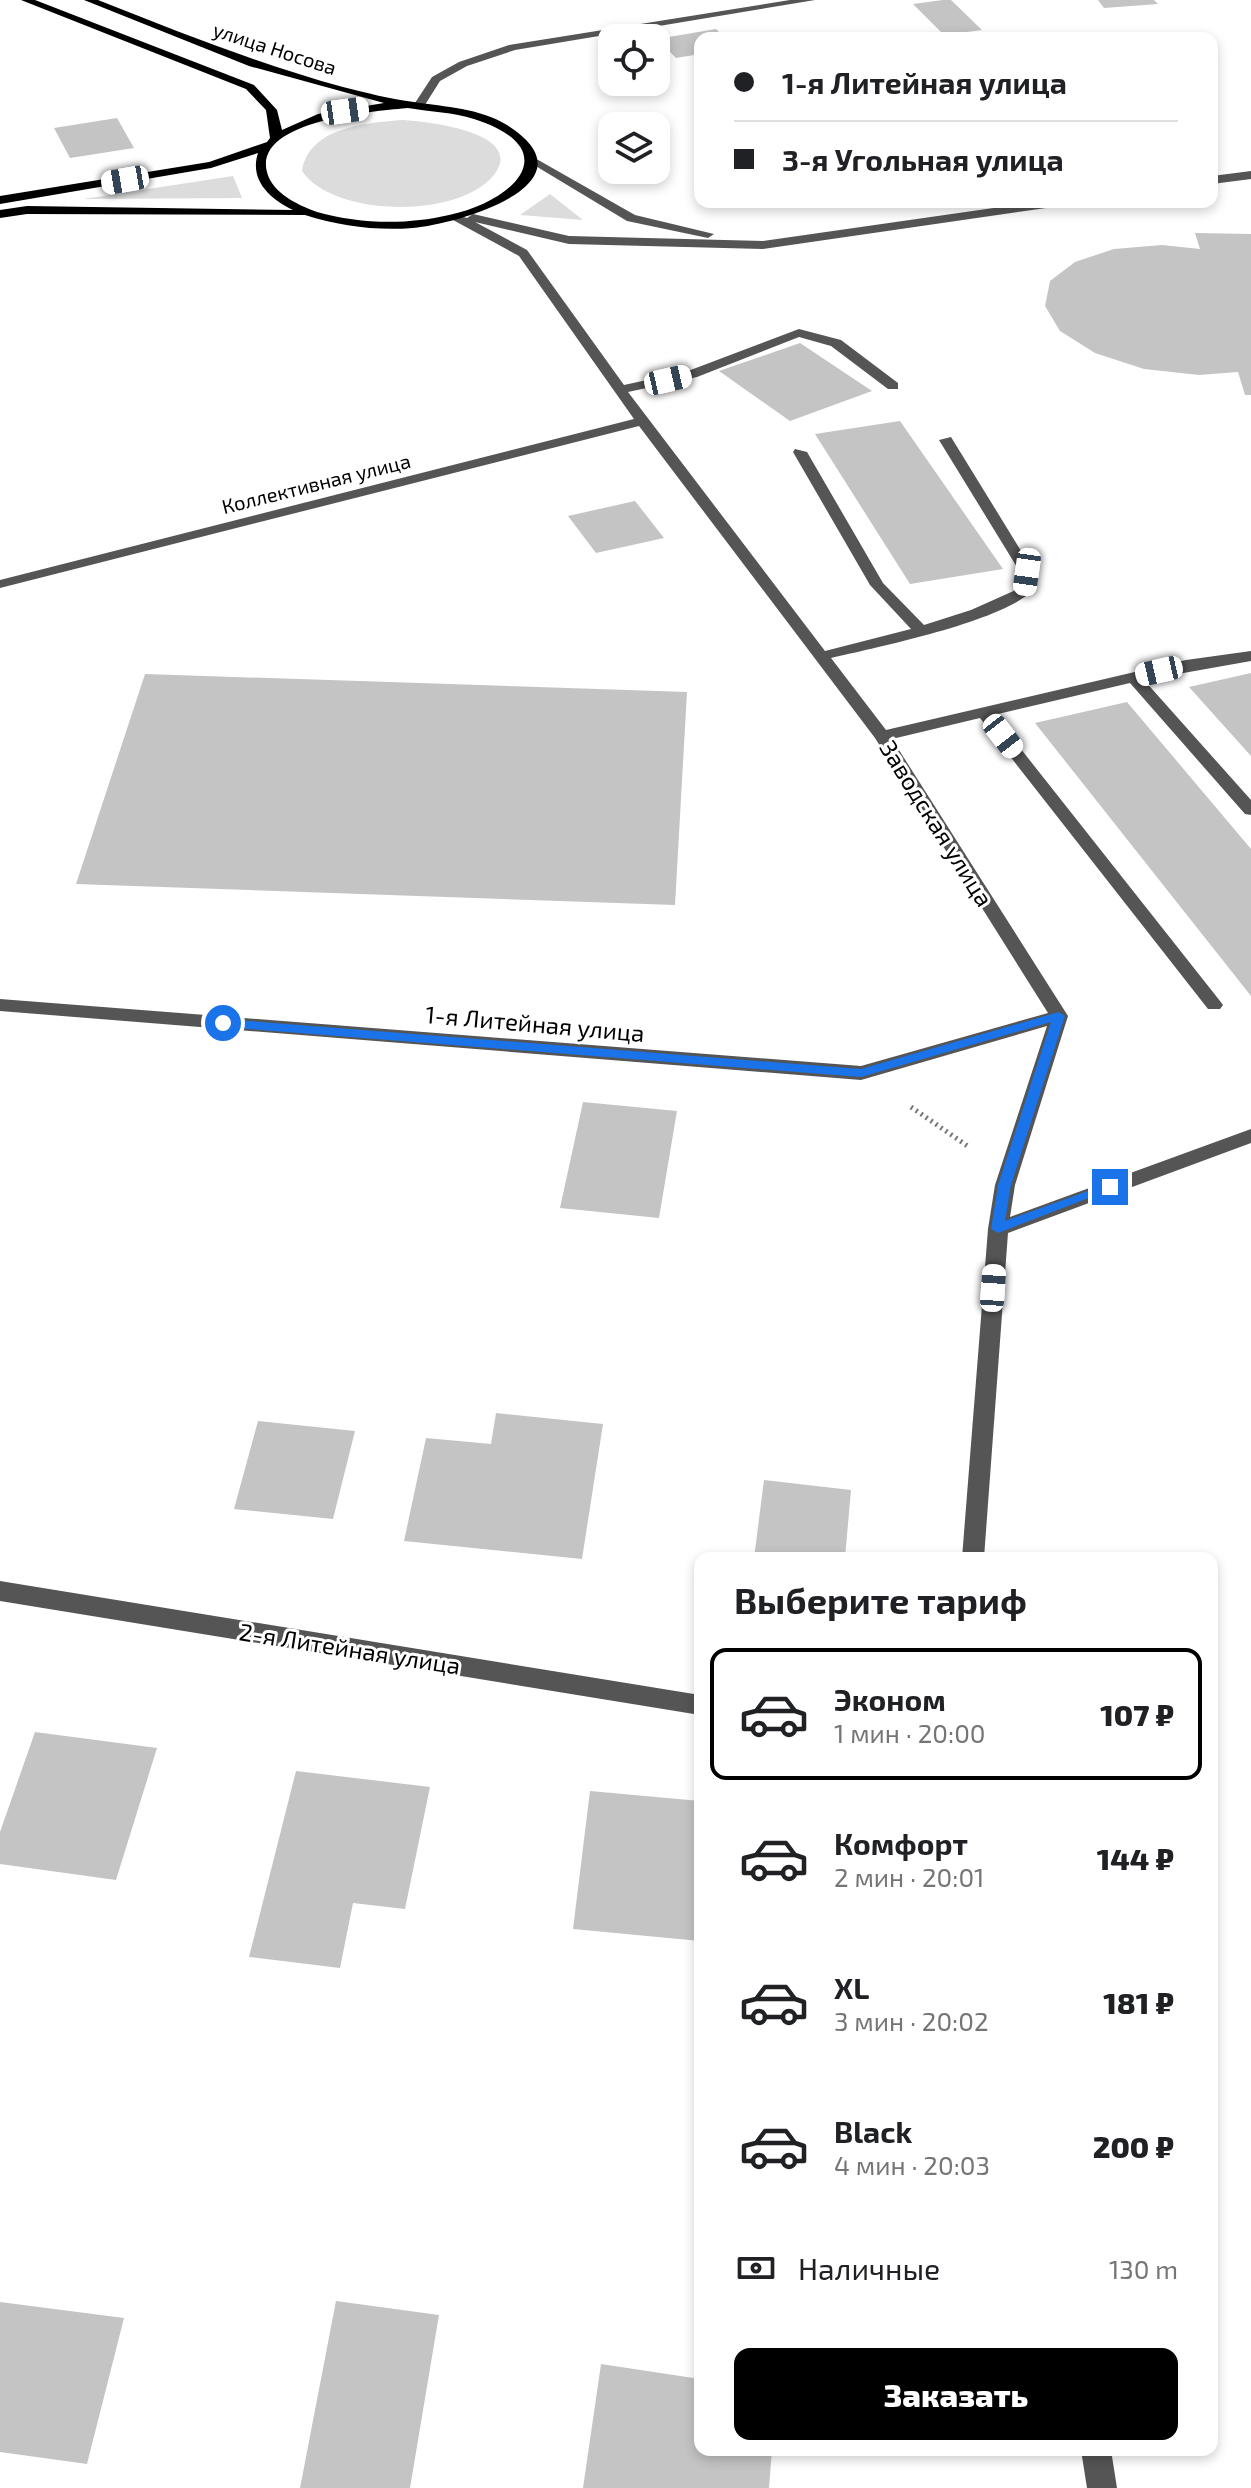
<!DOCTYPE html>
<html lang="ru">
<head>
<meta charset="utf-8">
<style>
  body { margin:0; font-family:"Exo 2",sans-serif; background:#f6f6f6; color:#202124; height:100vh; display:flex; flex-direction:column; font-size:30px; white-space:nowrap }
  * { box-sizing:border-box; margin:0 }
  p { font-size:26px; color:#757577 }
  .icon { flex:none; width:44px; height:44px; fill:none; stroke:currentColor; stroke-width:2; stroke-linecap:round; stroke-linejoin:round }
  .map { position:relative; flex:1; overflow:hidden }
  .sheet { position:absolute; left:694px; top:1552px; width:524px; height:904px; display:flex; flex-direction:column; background:#fff; border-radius:16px; box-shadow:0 4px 12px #0003 }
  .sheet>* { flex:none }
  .hud { position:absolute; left:694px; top:32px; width:524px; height:176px; border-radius:16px; box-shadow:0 4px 12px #0003; display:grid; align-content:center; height:176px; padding:0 40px; background:#fff }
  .controls { position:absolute; left:598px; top:24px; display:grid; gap:16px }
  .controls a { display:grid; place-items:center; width:72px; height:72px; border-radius:16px; background:#fff; box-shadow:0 4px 12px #0003; font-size:40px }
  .end { position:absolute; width:36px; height:36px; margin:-18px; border:10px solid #1a73e8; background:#fff; box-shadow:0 0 0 4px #fff }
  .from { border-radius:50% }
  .car { position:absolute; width:24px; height:48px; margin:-24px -12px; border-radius:10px; box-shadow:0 0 6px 2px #0007; background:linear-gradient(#fff 24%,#345 0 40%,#fff 0 76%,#345 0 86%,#fff 0) }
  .hud b { display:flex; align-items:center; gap:28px; height:76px; font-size:30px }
  .hud b+b { border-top:2px solid #e0e0e0 }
  .hud i { width:20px; height:20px; background:#202124 }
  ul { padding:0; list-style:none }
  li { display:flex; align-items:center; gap:24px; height:132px; margin:0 16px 12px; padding:0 24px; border:4px solid transparent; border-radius:16px }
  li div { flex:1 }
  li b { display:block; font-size:30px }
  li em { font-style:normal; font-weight:800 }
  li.on { border-color:#000 }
  li>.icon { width:72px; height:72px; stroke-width:1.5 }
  h2 { padding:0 40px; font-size:36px; line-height:96px }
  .pay { display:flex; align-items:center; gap:20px; height:88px; padding:0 40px; font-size:30px }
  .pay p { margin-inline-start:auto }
  .button { display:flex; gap:16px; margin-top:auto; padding:16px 40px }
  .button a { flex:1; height:92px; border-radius:16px; background:#000; color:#fff; font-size:32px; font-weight:800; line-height:92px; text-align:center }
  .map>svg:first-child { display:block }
  .green { fill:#dcdcdc }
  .building { fill:#c4c4c4 }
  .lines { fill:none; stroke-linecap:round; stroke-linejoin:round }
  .path { stroke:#777; stroke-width:5; stroke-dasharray:2 4; stroke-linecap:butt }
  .minor { fill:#555; fill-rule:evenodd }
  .major { fill:#000; fill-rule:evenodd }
  .route { fill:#1a73e8 }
  .labels { text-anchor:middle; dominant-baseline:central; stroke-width:6; stroke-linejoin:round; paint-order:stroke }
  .far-street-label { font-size:20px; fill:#000; stroke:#fff }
  .street-label { font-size:24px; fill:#000; stroke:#fff }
</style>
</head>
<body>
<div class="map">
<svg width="1251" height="2488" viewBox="0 0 1251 2488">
  <rect width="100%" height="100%" fill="#fff"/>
  <path class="green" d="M402 120C424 121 529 132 493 176 457 219 333 217 302 171 309 127 366 123 402 120Z
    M233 176 242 198 83 199Z
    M550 194 583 220 520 215Z"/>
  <path class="building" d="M943 0H951L982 30 944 35 913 4Z
    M1098 0H1154L1158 4 1104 8Z
    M716 29 725 38H700V54L676 58 657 39Z
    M117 118 134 148 70 158 54 128Z
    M1195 233 1251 234V395H1245L1238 372 1199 375 1144 369 1095 353 1060 331 1045 306 1050 281 1075 262 1114 249 1162 245 1200 249Z
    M800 343 872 391 790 421 719 371Z
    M900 421 1003 569 910 584 815 434Z
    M635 501 664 538 596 553 568 516Z
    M1251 673V756L1189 687Z
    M145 674 687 692 675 905 76 884Z
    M1127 702 1251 849V996L1035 723Z
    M583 1102 677 1111 659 1218 560 1208Z
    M496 1413 603 1424 582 1559 404 1541 426 1438 491 1444Z
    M258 1421 355 1431 333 1519 234 1509Z
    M764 1480 851 1490 845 1558H754Z
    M35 1732 157 1748 116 1880 0 1864V1832Z
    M296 1771 430 1787 405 1909 353 1903 340 1968 249 1957Z
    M590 1791 700 1801V1941L573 1929Z
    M336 2301 439 2315 410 2488H300Z
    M0 2302 124 2318 87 2464 0 2452Z
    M601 2364 700 2379V2450H772L769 2488H583Z"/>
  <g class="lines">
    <path class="path" d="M911 1107 969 1147"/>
    <path class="minor" d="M790 0H815L515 50 467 66 440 81 423 108 413 106 432 77 459 62 509 45Z
      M533 157 635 215 714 234 708 238 627 221 529 162 527 160Z
      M1251 171V179L1212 184V176Z
      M1035 202H1066L1060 206 763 249 569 244 475 222 527 250 624 385 688 371 799 329 841 340 898 383V389H888L831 346 799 337 697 377 628 392 825 651 911 629 870 585 793 452 795 449 807 452 883 583 924 625 971 610 1018 589 1020 572 939 440 951 437 1034 572 1032 591C1000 622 878 647 831 658L886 730 1186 660 1251 651V661L1144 680 1251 800V815L1245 814 1130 683 994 715 1220 1001 1223 1005 1220 1009H1208L980 718 892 739 1068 1016 1015 1185 1010 1217 1251 1129V1143L1008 1233 984 1558H962L988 1229 995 1185 1047 1026 861 1080 0 1011V999L861 1066 1048 1013 875 738 639 426 0 588V580L634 419 519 256 453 220V214L467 218 473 214 569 236 763 241Z
      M0 1581 700 1695V1715L0 1601Z
      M1081 2450H1111L1117 2488H1087Z"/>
    <path class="major" d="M21 0H35L254 85 277 110 282 130 318 114 384 103 249 66 84 0H98C179 32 259 64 343 87 367 93 390 99 414 102 446 107 479 108 507 125 599 183 459 224 413 228 376 231 340 226 305 215L27 214 0 218V210L27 206 293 210C270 199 249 180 258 153L211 168 0 204V196L209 162 267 142 270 138 266 110 246 89ZM408 108C431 112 453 112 474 119 567 149 515 201 449 215 407 225 359 224 317 212 300 206 277 195 269 178 244 120 378 111 408 108Z"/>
  </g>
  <path class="route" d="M1059 1012 1065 1016 1011 1185 1005 1221 1110 1183 1117 1187 998 1233 991 1229 998 1185 1051 1022 861 1077 223 1027 217 1023 223 1019 861 1069Z"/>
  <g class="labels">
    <g class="far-street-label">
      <text transform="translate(275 48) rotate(18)">улица Носова</text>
      <text transform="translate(316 483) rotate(-14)">Коллективная улица</text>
    </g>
    <g class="street-label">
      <text transform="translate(937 823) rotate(58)">Заводская улица</text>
      <text transform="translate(535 1023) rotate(5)">1-я Литейная улица</text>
      <text transform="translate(350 1648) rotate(9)">2-я Литейная улица</text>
    </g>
  </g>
</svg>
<div class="controls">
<a><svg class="icon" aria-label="locate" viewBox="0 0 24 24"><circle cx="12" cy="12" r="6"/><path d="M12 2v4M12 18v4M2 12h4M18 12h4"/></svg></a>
<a><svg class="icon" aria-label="layers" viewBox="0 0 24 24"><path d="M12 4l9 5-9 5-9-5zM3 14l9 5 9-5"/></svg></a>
</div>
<i class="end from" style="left:223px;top:1023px"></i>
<i class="end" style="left:1110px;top:1187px"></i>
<i class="car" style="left:345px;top:111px;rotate:82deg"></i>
<i class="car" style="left:125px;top:180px;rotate:260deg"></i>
<i class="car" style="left:668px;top:380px;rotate:77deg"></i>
<i class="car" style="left:1027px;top:572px;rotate:188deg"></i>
<i class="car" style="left:1159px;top:671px;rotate:257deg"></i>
<i class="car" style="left:1003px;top:736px;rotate:142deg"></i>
<i class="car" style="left:993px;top:1288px;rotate:4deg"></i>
<div class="hud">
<b><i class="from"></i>1-я Литейная улица</b>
<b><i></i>3-я Угольная улица</b>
</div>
<section class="sheet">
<h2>Выберите тариф</h2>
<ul>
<li class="on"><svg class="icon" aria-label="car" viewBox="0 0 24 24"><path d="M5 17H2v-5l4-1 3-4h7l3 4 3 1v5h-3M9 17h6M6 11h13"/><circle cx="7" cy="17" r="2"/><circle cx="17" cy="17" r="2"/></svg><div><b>Эконом</b><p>1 мин · 20:00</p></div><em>107 ₽</em></li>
<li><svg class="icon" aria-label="car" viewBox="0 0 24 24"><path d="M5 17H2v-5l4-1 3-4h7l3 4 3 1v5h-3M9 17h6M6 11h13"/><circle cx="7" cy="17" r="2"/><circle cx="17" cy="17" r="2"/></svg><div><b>Комфорт</b><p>2 мин · 20:01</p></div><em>144 ₽</em></li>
<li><svg class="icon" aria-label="car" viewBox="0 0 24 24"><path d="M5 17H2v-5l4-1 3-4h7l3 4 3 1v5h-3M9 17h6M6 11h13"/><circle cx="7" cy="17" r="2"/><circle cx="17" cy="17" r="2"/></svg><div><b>XL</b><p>3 мин · 20:02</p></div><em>181 ₽</em></li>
<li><svg class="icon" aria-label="car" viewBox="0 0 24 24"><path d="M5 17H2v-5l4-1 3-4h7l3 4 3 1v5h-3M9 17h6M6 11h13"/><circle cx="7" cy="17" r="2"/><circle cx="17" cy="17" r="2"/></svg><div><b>Black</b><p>4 мин · 20:03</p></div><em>200 ₽</em></li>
</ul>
<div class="pay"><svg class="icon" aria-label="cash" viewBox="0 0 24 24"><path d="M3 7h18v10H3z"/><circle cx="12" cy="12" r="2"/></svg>Наличные<p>130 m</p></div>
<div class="button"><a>Заказать</a></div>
</section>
</div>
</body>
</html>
